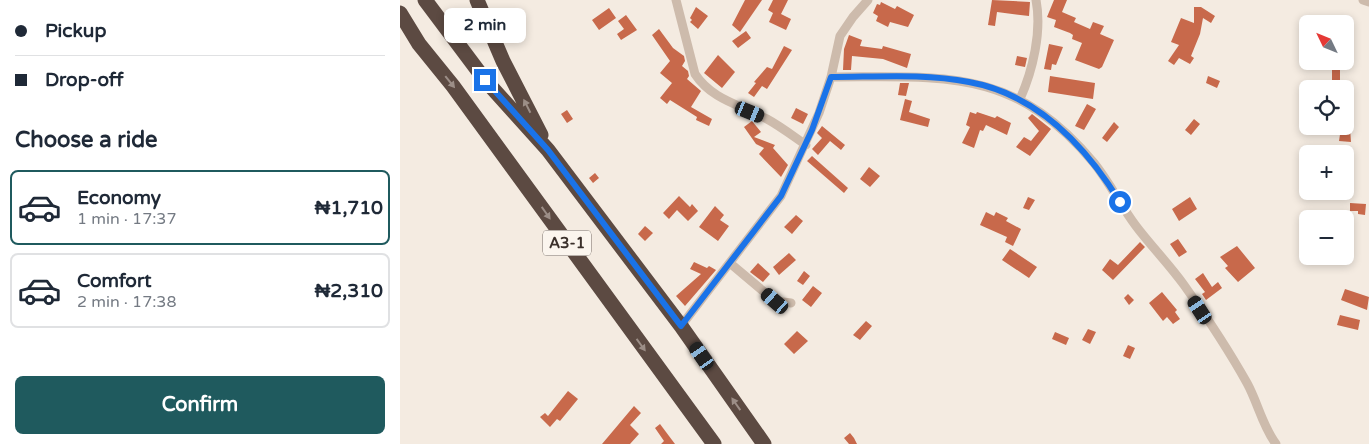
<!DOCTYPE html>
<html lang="en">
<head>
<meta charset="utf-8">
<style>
  body { margin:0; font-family:"Varela Round",sans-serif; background:#f6f6f7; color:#1f2937; height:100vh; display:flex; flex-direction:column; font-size:19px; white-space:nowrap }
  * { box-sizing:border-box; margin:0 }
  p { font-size:16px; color:#747a83 }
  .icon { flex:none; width:28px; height:28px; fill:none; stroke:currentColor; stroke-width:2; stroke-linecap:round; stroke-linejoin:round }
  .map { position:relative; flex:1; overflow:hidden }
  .panel { display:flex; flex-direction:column; background:#fff; width:400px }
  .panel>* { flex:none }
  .hud { display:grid; align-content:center; height:110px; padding:0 15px; background:#fff }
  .needle { width:32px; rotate:313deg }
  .tools { position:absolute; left:899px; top:15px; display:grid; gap:10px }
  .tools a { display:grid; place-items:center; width:55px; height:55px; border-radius:8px; background:#fff; box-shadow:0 2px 8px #0003; font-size:25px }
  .end { position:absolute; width:22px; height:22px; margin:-11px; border:6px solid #1a73e8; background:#fff; box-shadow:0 0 0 2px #fff }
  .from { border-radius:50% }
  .bubble { position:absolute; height:35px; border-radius:8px; background:#fff; box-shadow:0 2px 8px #0003; font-size:16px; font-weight:700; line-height:35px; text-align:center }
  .car { position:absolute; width:15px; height:30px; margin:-15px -8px; border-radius:6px; box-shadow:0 0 4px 1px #0007; background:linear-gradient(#222 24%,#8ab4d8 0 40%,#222 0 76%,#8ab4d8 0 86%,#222 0) }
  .hud b { display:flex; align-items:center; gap:18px; height:48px; font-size:19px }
  .hud b+b { border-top:1px solid #e0e1e3 }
  .hud i { width:12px; height:12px; background:#1f2937 }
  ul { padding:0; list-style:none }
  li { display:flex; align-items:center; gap:15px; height:75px; margin:0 10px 8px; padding:0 5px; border:2px solid #e0e1e3; border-radius:8px }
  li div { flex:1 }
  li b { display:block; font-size:19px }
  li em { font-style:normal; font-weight:700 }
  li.on { border-color:#1f5a5e }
  li>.icon { width:45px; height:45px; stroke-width:1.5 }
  h2 { padding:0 15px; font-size:22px; line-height:60px }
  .button { display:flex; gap:10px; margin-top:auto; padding:10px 15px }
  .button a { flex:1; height:58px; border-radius:8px; background:#1f5a5e; color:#fff; font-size:20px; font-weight:700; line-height:58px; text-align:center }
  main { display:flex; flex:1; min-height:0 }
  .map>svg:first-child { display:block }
  .building { fill:#c8694b }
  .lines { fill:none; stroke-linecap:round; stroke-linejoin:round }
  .street { stroke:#cdbbac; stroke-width:9 }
  .highway { stroke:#5c4a42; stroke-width:15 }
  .oneway { fill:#9c8e87 }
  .route { stroke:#1a73e8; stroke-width:6 }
  .labels { text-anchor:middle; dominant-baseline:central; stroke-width:4.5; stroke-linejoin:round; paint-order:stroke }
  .shield { fill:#fbf5ee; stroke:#756b66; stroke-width:1 }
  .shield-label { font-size:15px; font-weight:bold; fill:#3b302b }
</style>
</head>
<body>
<main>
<section class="panel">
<div class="hud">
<b><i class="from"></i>Pickup</b>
<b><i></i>Drop-off</b>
</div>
<h2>Choose a ride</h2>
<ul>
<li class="on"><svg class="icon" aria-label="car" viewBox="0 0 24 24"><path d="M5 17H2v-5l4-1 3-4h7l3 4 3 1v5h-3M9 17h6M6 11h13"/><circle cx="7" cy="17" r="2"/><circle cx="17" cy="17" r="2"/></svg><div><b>Economy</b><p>1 min · 17:37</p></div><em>₦1,710</em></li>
<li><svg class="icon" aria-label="car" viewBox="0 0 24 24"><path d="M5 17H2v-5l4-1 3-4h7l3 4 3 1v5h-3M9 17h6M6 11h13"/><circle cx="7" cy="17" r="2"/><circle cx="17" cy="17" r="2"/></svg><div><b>Comfort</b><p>2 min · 17:38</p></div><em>₦2,310</em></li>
</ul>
<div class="button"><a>Confirm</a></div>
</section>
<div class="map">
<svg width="969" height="444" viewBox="0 0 969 444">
  <rect width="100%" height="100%" fill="#f4ebe1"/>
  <path class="building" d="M345 0H362L340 32 332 25Z
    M373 0H388L381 14 391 19 386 30 369 22 373 13 368 10Z
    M592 0 630 2 629 16 597 12 595 26 588 25Z
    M654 0H667L662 12 676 18 674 22 690 29 693 22 704 26 700 34 714 40 702 67 699 69 675 60 682 43 672 39 673 35 670 33 654 27 656 20 647 17Z
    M481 2 495 9 497 6 514 15 508 27 490 22 488 27 476 21 478 16 473 13 477 4 480 5Z
    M296 7 308 16 298 29 290 22 292 20 290 18Z
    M794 7H801L815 16 811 23 803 18 800 34 791 56 794 58 790 64 779 58 774 65 768 61 779 45 771 42 781 18 794 23Z
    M209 8 216 18 199 30 192 20Z
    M226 15 237 30 221 40 217 34 224 29 218 21Z
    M259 29 273 48 284 56 285 61 282 66 288 71 289 76 287 79 301 91 291 107 312 119 309 126 296 120 297 117 270 100 267 104 260 98 272 83 260 73 270 61 252 35Z
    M346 31 351 38 338 48 332 41Z
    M449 35 462 40 460 46 482 49 483 46 511 54 507 68 483 59 452 56 451 70H443L444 49Z
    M649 44 663 47 656 65 652 64 651 70 644 69Z
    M384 46 392 50 367 89 362 86 354 97 348 93 356 83 354 82 367 67 372 69Z
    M318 55 335 72 322 88 304 73Z
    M617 56 627 58 625 67 615 65Z
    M932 64 940 65V84L932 85Z
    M650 76 695 83 693 99 648 92Z
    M808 76 820 81 817 88 806 83Z
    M500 83H509L506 96 498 95Z
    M505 99 512 101 509 112 530 119 528 127 500 120Z
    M687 104 696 109 684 130 675 126Z
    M396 108 408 114 403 124 391 118Z
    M167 110 173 119 167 123 161 114Z
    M570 112 576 114 577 112 595 118 597 116 611 123 607 135 586 125 583 131 580 130 574 148 562 143 570 127 566 125Z
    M632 114 651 129 630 156 616 147 624 137 631 141 639 131 628 118Z
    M794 119 800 124 791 135 785 130Z
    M352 121 361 132 354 137 375 145 373 148 388 165 381 177 359 154 364 148 356 144 344 127Z
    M714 122 719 127 707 142 702 138Z
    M422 126 445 145 441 150 430 141 418 155 412 149 422 138 417 133Z
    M941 128H950L951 142 939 141Z
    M412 156 448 188 444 193 407 161Z
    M469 167 480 176 470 187 460 179Z
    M195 173 199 178 193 183 189 178Z
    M279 196 290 207 292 204 298 211 288 221 277 210 269 219 263 213Z
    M628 197 635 200 629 210 623 208Z
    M790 197 797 209 779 221 772 209Z
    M950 203 966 204 965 215 958 214V211H950Z
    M315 206 324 215 320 220 329 226 318 241 299 227Z
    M586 212 594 216 596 212 608 218 606 221 621 229 613 246 605 242 607 237 580 225Z
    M396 215 403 221 392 234 384 227Z
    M245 226 253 233 245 241 238 234Z
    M778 239 787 252 779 257 770 244Z
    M740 242 745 247 713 280 702 270 710 259 718 265Z
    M837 246 855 268 838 282 825 268 828 266 820 257Z
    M610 249 637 267 629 278 602 260Z
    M389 253 396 260 379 275 373 267Z
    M294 262 307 268 309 266 316 270 285 306 276 296 301 274 290 269Z
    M358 263 370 274 363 282 350 272Z
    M404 271 410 276 403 285 397 281Z
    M803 273 812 287 818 282 822 288 806 300 802 294 805 292 795 279Z
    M413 286 422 293 411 307 402 300Z
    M945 289 969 297 967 310 941 300Z
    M762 292 777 310 775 312 780 319 773 324 767 317 763 321 749 303Z
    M728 294 734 300 729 305 724 298Z
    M940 315 960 320 958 330 937 325Z
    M466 321 472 326 460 340 453 335Z
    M688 329 696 332 690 344 682 340Z
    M397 331 408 341 394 354 384 344Z
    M655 332 669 338 666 345 652 339Z
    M728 345 735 348 730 359 723 356Z
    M168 391 178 399 160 421 157 419 150 427 140 417 145 413 148 416Z
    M234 406 241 413 230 425 239 434 230 444H202Z
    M260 424 275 444H261L264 441 255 428Z
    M450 433 454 438 457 444H449L444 438Z"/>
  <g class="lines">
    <path class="street" d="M276 0 295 74C312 100 341 105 367 119 380 126 393 136 406 145
      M963 0 969 2
      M431 77C545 77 614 67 694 163 710 183 721 206 736 226 751 246 769 264 784 285 806 316 828 349 847 383 858 403 862 425 876 444
      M620 99C633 70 642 31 636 0
      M331 264 375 301 391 303
      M281 326 381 196 419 113 431 77 440 36 453 17 468 0"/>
    <path class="highway" d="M25 0 85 80 148 150 281 326 364 444
      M77 0 103 61 141 135
      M0 13 19 44 53 86 314 444"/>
  </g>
  <defs><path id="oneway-solid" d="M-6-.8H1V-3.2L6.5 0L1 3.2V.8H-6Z" transform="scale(1.25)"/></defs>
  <g class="oneway">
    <use href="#oneway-solid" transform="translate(50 82) rotate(51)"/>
    <use href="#oneway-solid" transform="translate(127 106) rotate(-117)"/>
    <use href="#oneway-solid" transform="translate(146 213) rotate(55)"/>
    <use href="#oneway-solid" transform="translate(241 345) rotate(54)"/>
    <use href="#oneway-solid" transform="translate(336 404) rotate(-125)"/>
  </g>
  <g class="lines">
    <path class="route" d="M85 80 148 150 281 326 381 196 412 130 431 77C476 77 524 73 569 82 636 94 685 145 720 202"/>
  </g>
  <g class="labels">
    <rect class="shield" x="143" y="230.5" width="48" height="25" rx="4"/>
    <g class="shield-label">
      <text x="167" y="243">A3-1</text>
    </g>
  </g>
</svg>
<div class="tools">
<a><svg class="needle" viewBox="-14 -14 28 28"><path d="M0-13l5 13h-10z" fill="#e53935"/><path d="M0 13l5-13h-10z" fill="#747a83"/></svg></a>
<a><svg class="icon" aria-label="locate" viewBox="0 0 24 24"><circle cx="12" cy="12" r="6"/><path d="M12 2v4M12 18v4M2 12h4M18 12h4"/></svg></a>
<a>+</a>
<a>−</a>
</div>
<i class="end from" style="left:720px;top:202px"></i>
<i class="end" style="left:85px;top:80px"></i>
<div class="bubble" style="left:44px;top:8px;width:82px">2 min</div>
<i class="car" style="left:350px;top:112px;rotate:112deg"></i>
<i class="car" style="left:375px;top:301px;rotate:311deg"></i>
<i class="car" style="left:800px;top:310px;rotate:327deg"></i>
<i class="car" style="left:302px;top:356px;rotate:325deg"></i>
</div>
</main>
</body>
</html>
